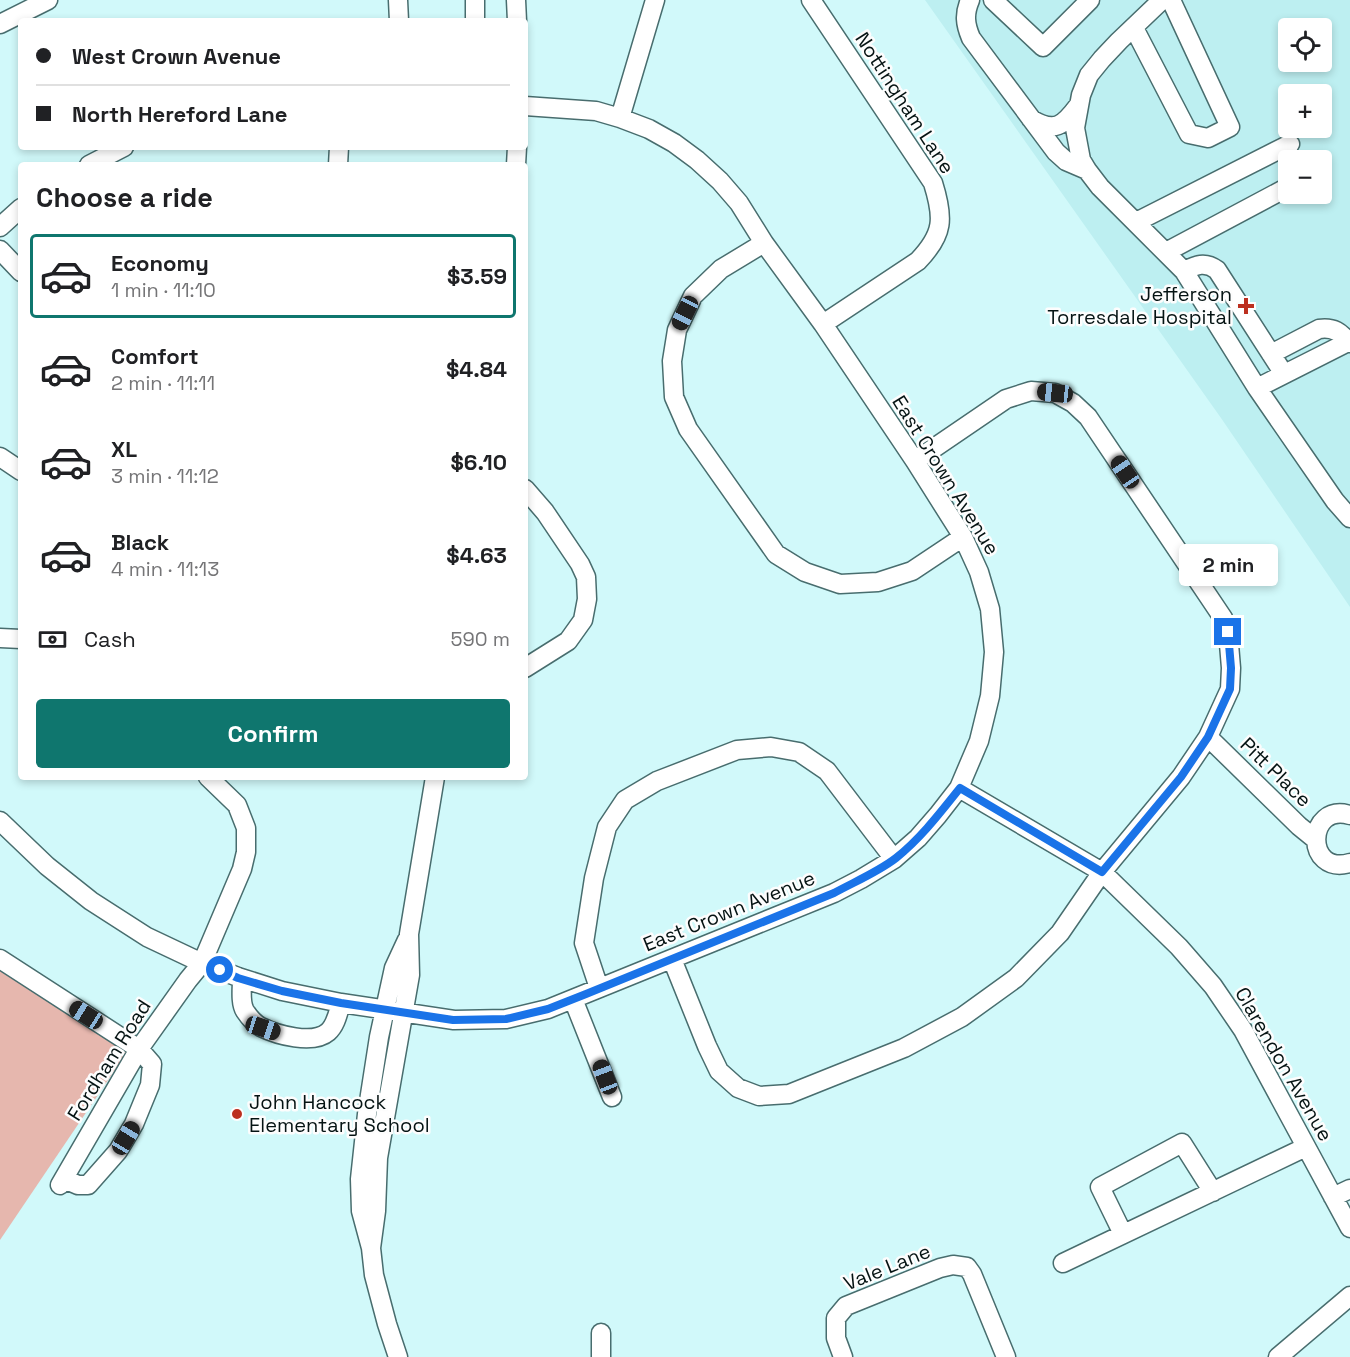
<!DOCTYPE html>
<html lang="en">
<head>
<meta charset="utf-8">
<style>
  body { margin:0; font-family:"Space Grotesk",sans-serif; background:#f6f6f6; color:#202124; height:100vh; display:flex; flex-direction:column; font-size:22px; white-space:nowrap }
  * { box-sizing:border-box; margin:0 }
  p { font-size:20px; color:#757577 }
  .icon { flex:none; width:33px; height:33px; fill:none; stroke:currentColor; stroke-width:2; stroke-linecap:round; stroke-linejoin:round }
  .map { position:relative; flex:1; overflow:hidden }
  .details { position:absolute; left:18px; top:162px; width:510px; height:618px; display:flex; flex-direction:column; background:#fff; border-radius:6px; box-shadow:0 3px 9px #0003 }
  .details>* { flex:none }
  .banner { position:absolute; left:18px; top:18px; width:510px; height:132px; border-radius:6px; box-shadow:0 3px 9px #0003; display:grid; align-content:center; height:132px; padding:0 18px; background:#fff }
  .tools { position:absolute; left:1278px; top:18px; display:grid; gap:12px }
  .tools a { display:grid; place-items:center; width:54px; height:54px; border-radius:6px; background:#fff; box-shadow:0 3px 9px #0003; font-size:30px }
  .end { position:absolute; width:27px; height:27px; margin:-14px; border:8px solid #1a73e8; background:#fff; box-shadow:0 0 0 3px #fff }
  .from { border-radius:50% }
  .bubble { position:absolute; height:42px; border-radius:6px; background:#fff; box-shadow:0 3px 9px #0003; font-size:20px; font-weight:800; line-height:42px; text-align:center }
  .car { position:absolute; width:18px; height:36px; margin:-18px -9px; border-radius:8px; box-shadow:0 0 4px 2px #0007; background:linear-gradient(#222 24%,#8ab4d8 0 40%,#222 0 76%,#8ab4d8 0 86%,#222 0) }
  .banner b { display:flex; align-items:center; gap:21px; height:57px; font-size:22px }
  .banner b+b { border-top:2px solid #e0e0e0 }
  .banner i { width:15px; height:15px; background:#202124 }
  ul { padding:0; list-style:none }
  li { display:flex; align-items:center; gap:18px; height:84px; margin:0 12px 9px; padding:0 6px; border:3px solid transparent; border-radius:6px }
  li div { flex:1 }
  li b { display:block; font-size:22px }
  li em { font-style:normal; font-weight:800 }
  li.selected { border-color:#0f766e }
  li>.icon { width:54px; height:54px; stroke-width:1.5 }
  h2 { padding:0 18px; font-size:27px; line-height:72px }
  .pay { display:flex; align-items:center; gap:15px; height:66px; padding:0 18px; font-size:22px }
  .pay p { margin-inline-start:auto }
  .cta { display:flex; gap:12px; margin-top:auto; padding:12px 18px }
  .cta a { flex:1; height:69px; border-radius:6px; background:#0f766e; color:#fff; font-size:24px; font-weight:800; line-height:69px; text-align:center }
  .map>svg:first-child { display:block }
  .built { fill:#bdeff1; fill-rule:evenodd }
  .green { fill:#e6b7ae }
  .lines { fill:none; stroke-linecap:round; stroke-linejoin:round }
  .minor-casing { stroke:#486d6e; stroke-width:21 }
  .minor { stroke:#fff; stroke-width:18 }
  .route { stroke:#1a73e8; stroke-width:8 }
  .poi-dot { fill:#bc2f1f; stroke:#fdfdfd; stroke-width:2 }
  .labels { text-anchor:middle; dominant-baseline:central; stroke-width:5; stroke-linejoin:round; paint-order:stroke }
  .street-label { font-size:20px; fill:#051313; stroke:#fdfdfd }
  .poi-label { font-size:20px; fill:#051313; stroke:#fdfdfd; text-anchor:end }
</style>
</head>
<body>
<div class="map">
<svg width="1350" height="1357" viewBox="0 0 1350 1357">
  <rect width="100%" height="100%" fill="#d1f9fa"/>
  <path class="built" d="M925 0H1350V607L1221 418ZM1288 28H1322V62H1288ZM1288 94H1322V128H1288ZM1288 160H1322V194H1288Z"/>
  <path class="green" d="M0 963 129 1049 0 1240Z"/>
  <g class="lines">
    <g class="minor-casing">
      <path id="minor" d="M398 0 399 21
        M516 0 517 21
        M811 0 933 183C944 218 944 234 918 261L823 324
        M970 0C964 14 965 24 971 38L1056 152 1066 161 1087 170
        M993 0 1043 47 1090 0
        M1162 0 1119 41 1102 59 1089 75 1081 95 1075 128 1081 160 1087 170 1100 187 1184 271 1257 388 1335 501 1350 518
        M475 21V0
        M0 24 48 0
        M1134 28 1189 134 1208 138 1230 127 1171 0
        M620 118 655 0
        M1031 119C1055 133 1063 126 1078 106
        M89 165 124 147
        M338 165 339 147
        M516 165 517 147
        M1136 222 1290 144
        M0 227 21 208
        M764 243 721 269 693 296 677 330 672 361 674 397 688 429 776 554 805 572 840 584 878 582 912 571 963 537
        M0 250 21 272
        M1166 252 1288 187
        M1184 271C1196 265 1205 261 1217 270L1284 374
        M1271 354 1319 329C1334 327 1340 332 1350 343
        M1257 388 1350 341
        M0 457 21 471
        M525 489 545 512 580 564 586 577 587 599 583 620 568 641 525 668
        M0 638 21 639
        M1208 737 1299 826 1315 839
        M959 788 1102 872 1179 947 1213 986 1243 1030 1350 1228
        M1350 815C1306 802 1304 876 1350 863
        M0 821 47 866 91 901 147 937 202 963 238 977 282 991 341 1003 454 1020 506 1019 548 1009 834 893 861 879 894 859 918 838 938 815 959 788 979 741 990 696 994 652 990 609 979 572 963 537 915 461 823 324 764 243 739 203 720 181 697 160 674 143 649 129 620 118 596 111 525 106
        M0 959 139 1049 152 1064 150 1085 134 1124 118 1151 88 1185H78L64 1179
        M672 959 707 1046 719 1071 738 1088 759 1096 789 1094 904 1048 962 1017 1016 978 1060 933 1102 872 1181 777 1208 737 1230 689 1231 668 1228 632 1223 618 1088 417 1073 403 1055 393 1031 391 1006 399 915 461
        M242 979C242 988 240 1003 245 1011 249 1017 255 1024 261 1027 277 1035 313 1045 328 1032 336 1025 338 1013 341 1003
        M599 988 584 943 594 878 607 827 625 800 657 781 737 750 771 747 799 752 827 771 894 859
        M573 999 612 1097
        M60 1185 139 1049 188 980 202 963 242 869 246 852V828L237 805 208 777
        M1333 1197 1350 1189
        M1123 1234 1100 1187 1182 1143 1213 1192
        M371 1248 376 1211 378 1158 410 975 409 934 435 777
        M1063 1263 1306 1147
        M398 1357 387 1324 374 1275 371 1248 361 1211 360 1179 367 1114 379 1037 394 968 407 940
        M601 1357V1333
        M843 1357 836 1338V1318L846 1306 940 1268 953 1265 967 1267 972 1274 1006 1357
        M1278 1357 1350 1296"/>
    </g>
    <use href="#minor" class="minor"/>
  </g>
  <g class="lines">
    <path class="route" d="M220 970 238 978 282 991 341 1003 453 1020 506 1019 548 1009 586 994 834 893C854 882 878 872 896 858 921 838 940 813 960 788L1102 872 1181 777 1208 737 1230 689 1231 668 1228 632"/>
  </g>
  <g class="poi-dot">
    <path d="M1243 297h6v6h6v6h-6v6h-6v-6h-6v-6h6z"/>
    <circle cx="237" cy="1114" r="6"/>
  </g>
  <g class="labels">
    <g class="street-label">
      <text transform="translate(905 103) rotate(57)">Nottingham Lane</text>
      <text transform="translate(946 475) rotate(58)">East Crown Avenue</text>
      <text transform="translate(1276 772) rotate(44)">Pitt Place</text>
      <text transform="translate(729 911) rotate(-22)">East Crown Avenue</text>
      <text transform="translate(109 1060) rotate(-58)">Fordham Road</text>
      <text transform="translate(1284 1064) rotate(60)">Clarendon Avenue</text>
      <text transform="translate(887 1267) rotate(-22)">Vale Lane</text>
    </g>
    <g class="poi-label">
      <text x="1232" y="294">Jefferson<tspan x="1232" dy="23">Torresdale Hospital</tspan></text>
      <text x="249" y="1102" text-anchor="start">John Hancock<tspan x="249" dy="23">Elementary School</tspan></text>
    </g>
  </g>
</svg>
<div class="tools">
<a><svg class="icon" aria-label="locate" viewBox="0 0 24 24"><circle cx="12" cy="12" r="6"/><path d="M12 2v4M12 18v4M2 12h4M18 12h4"/></svg></a>
<a>+</a>
<a>−</a>
</div>
<i class="end from" style="left:220px;top:970px"></i>
<i class="end" style="left:1228px;top:632px"></i>
<div class="bubble" style="left:1179px;top:544px;width:99px">2 min</div>
<i class="car" style="left:685px;top:313px;rotate:206deg"></i>
<i class="car" style="left:1055px;top:393px;rotate:276deg"></i>
<i class="car" style="left:1125px;top:472px;rotate:326deg"></i>
<i class="car" style="left:86px;top:1015px;rotate:302deg"></i>
<i class="car" style="left:263px;top:1028px;rotate:108deg"></i>
<i class="car" style="left:605px;top:1077px;rotate:339deg"></i>
<i class="car" style="left:126px;top:1138px;rotate:31deg"></i>
<div class="banner">
<b><i class="from"></i>West Crown Avenue</b>
<b><i></i>North Hereford Lane</b>
</div>
<section class="details">
<h2>Choose a ride</h2>
<ul>
<li class="selected"><svg class="icon" aria-label="car" viewBox="0 0 24 24"><path d="M5 17H2v-5l4-1 3-4h7l3 4 3 1v5h-3M9 17h6M6 11h13"/><circle cx="7" cy="17" r="2"/><circle cx="17" cy="17" r="2"/></svg><div><b>Economy</b><p>1 min · 11:10</p></div><em>$3.59</em></li>
<li><svg class="icon" aria-label="car" viewBox="0 0 24 24"><path d="M5 17H2v-5l4-1 3-4h7l3 4 3 1v5h-3M9 17h6M6 11h13"/><circle cx="7" cy="17" r="2"/><circle cx="17" cy="17" r="2"/></svg><div><b>Comfort</b><p>2 min · 11:11</p></div><em>$4.84</em></li>
<li><svg class="icon" aria-label="car" viewBox="0 0 24 24"><path d="M5 17H2v-5l4-1 3-4h7l3 4 3 1v5h-3M9 17h6M6 11h13"/><circle cx="7" cy="17" r="2"/><circle cx="17" cy="17" r="2"/></svg><div><b>XL</b><p>3 min · 11:12</p></div><em>$6.10</em></li>
<li><svg class="icon" aria-label="car" viewBox="0 0 24 24"><path d="M5 17H2v-5l4-1 3-4h7l3 4 3 1v5h-3M9 17h6M6 11h13"/><circle cx="7" cy="17" r="2"/><circle cx="17" cy="17" r="2"/></svg><div><b>Black</b><p>4 min · 11:13</p></div><em>$4.63</em></li>
</ul>
<div class="pay"><svg class="icon" aria-label="cash" viewBox="0 0 24 24"><path d="M3 7h18v10H3z"/><circle cx="12" cy="12" r="2"/></svg>Cash<p>590 m</p></div>
<div class="cta"><a>Confirm</a></div>
</section>
</div>
</body>
</html>
